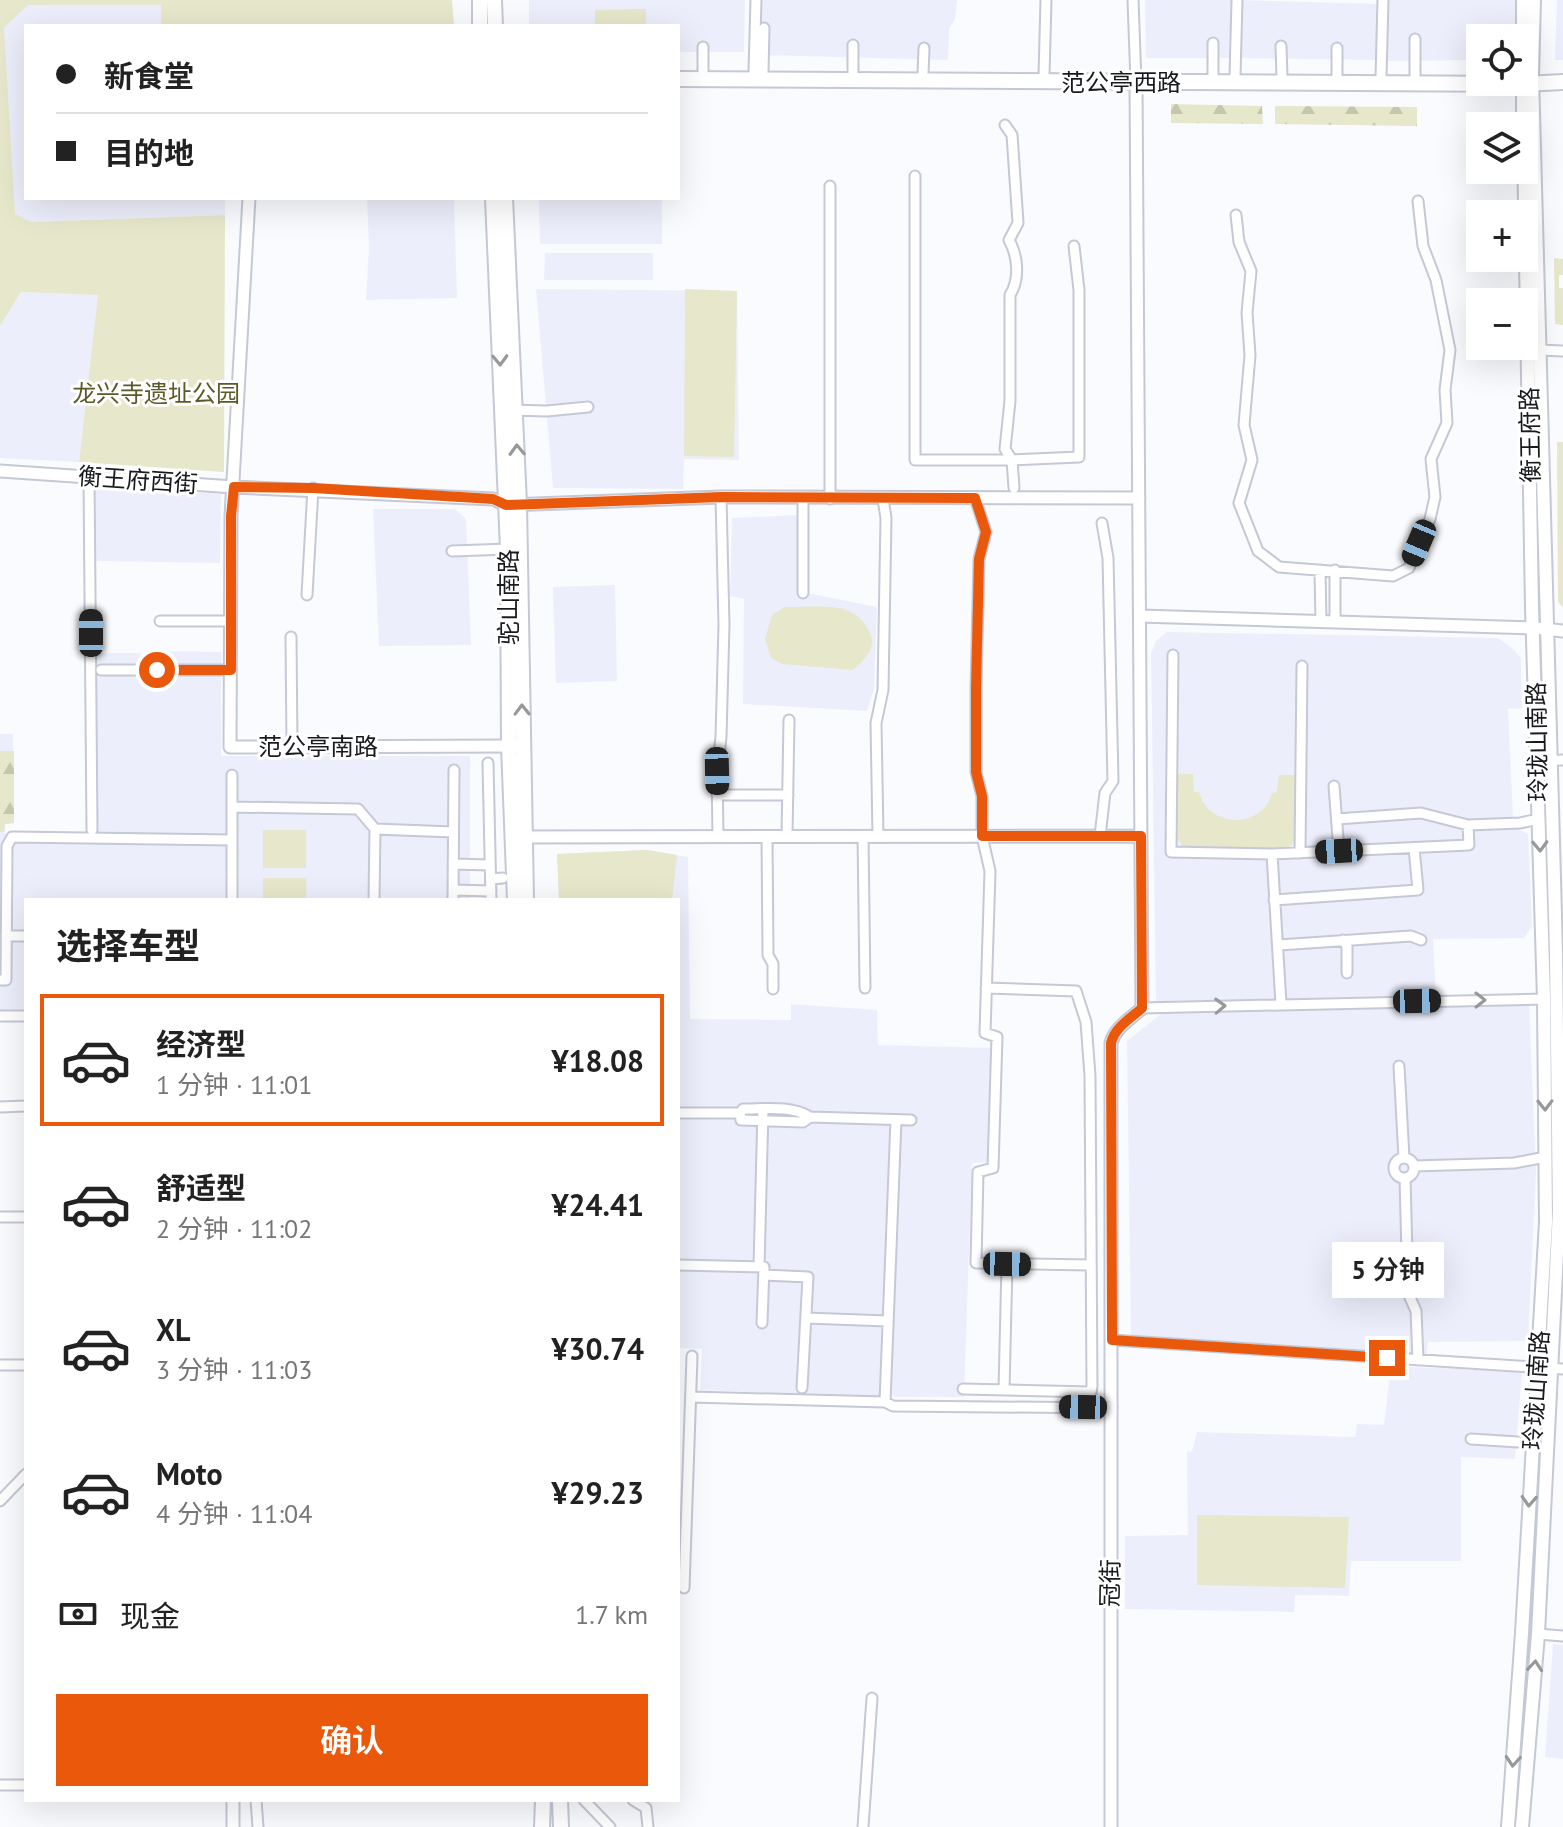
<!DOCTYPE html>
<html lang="zh">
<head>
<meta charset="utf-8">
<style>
  body { margin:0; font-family:"PT Sans","Noto Sans SC",sans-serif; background:#f2f2f2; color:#222; height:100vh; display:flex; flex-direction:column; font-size:30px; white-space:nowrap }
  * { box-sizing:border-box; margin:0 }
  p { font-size:26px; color:#767676 }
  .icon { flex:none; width:44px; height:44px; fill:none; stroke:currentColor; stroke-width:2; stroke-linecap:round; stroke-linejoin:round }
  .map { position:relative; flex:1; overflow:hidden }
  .drawer { position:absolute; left:24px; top:898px; width:656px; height:904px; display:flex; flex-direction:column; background:#fff; border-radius:0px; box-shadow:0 8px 32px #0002 }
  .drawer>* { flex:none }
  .banner { position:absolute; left:24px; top:24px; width:656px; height:176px; border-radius:0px; box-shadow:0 8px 32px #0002; display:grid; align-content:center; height:176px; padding:0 32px; background:#fff }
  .fabs { position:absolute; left:1466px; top:24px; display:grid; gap:16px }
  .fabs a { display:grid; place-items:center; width:72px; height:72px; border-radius:0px; background:#fff; box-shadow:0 8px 32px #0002; font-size:40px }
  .end { position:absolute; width:36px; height:36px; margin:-18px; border:10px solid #ea580c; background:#fff; box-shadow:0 0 0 4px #fff }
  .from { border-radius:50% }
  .bubble { position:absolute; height:56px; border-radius:0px; background:#fff; box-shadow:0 8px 32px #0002; font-size:26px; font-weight:600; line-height:56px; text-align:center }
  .car { position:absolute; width:24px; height:48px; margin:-24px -12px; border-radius:10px; box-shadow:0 0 6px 2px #0007; background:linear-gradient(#222 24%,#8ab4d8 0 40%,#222 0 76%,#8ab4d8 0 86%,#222 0) }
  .banner b { display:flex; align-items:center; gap:28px; height:76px; font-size:30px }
  .banner b+b { border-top:2px solid #e0e0e0 }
  .banner i { width:20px; height:20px; background:#222 }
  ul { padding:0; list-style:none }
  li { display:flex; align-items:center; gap:24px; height:132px; margin:0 16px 12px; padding:0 16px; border:4px solid transparent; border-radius:0px }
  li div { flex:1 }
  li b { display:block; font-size:30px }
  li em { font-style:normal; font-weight:600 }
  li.current { border-color:#ea580c }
  li>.icon { width:72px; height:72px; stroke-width:1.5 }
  h2 { padding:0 32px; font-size:36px; line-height:96px }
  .pay { display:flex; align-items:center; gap:20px; height:88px; padding:0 32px; font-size:30px }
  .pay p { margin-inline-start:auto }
  .action { display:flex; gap:16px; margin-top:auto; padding:16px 32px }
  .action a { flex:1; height:92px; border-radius:0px; background:#ea580c; color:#fff; font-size:32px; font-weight:600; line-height:92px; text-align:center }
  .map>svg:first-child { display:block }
  .built { fill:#eceffb }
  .green { fill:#e7e7cb }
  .forest { fill:url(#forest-firs) }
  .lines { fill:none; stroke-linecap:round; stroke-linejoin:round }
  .minor-casing { stroke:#c5c8d5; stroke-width:13 }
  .tertiary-casing { stroke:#c5c8d5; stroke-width:15 }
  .secondary-casing { stroke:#c5c8d5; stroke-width:16 }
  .primary-casing { stroke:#c5c8d5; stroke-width:18 }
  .minor { stroke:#fff; stroke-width:9 }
  .tertiary { stroke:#fff; stroke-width:11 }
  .secondary { stroke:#fff; stroke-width:12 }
  .primary { stroke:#fff; stroke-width:14 }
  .oneway { stroke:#97989a }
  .route { stroke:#ea580c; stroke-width:10 }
  .labels { text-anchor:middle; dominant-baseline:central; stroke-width:6; stroke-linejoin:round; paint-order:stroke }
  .street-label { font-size:24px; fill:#181a1e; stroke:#fff }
  .park-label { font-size:24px; fill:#5b5a29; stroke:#fff }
</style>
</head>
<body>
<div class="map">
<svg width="1563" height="1827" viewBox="0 0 1563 1827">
  <defs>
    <pattern id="forest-firs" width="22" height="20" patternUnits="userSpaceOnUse" patternTransform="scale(2)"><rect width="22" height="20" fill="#e7e7cb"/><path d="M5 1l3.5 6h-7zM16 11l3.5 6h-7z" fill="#c5c6ae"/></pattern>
  </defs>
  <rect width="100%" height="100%" fill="#fafbfe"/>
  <path class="built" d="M529 0H745L744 52H678V26H529Z
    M759 0H957L955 19 949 29 948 60 758 55Z
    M1145 0H1231L1229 58H1146Z
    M1240 0 1377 4V60L1238 58Z
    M1388 0H1520L1519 38H1480V60L1387 61Z
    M1557 0H1563V60H1555Z
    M28 5H161V26H26V198H225V215L31 222 14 214 3 28Z
    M367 198H454L457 298 366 300 369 248Z
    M539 198H662V244H540Z
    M545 253H653V280H544Z
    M536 289 737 291 739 460 684 459 683 489 553 488Z
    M21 292 99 295 79 462 0 458V326Z
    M94 485 221 494 220 563 95 561Z
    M373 509H455L466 519 471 645 379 646Z
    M798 515 797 591 877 607 874 689 867 711 743 704 744 599 730 596 732 518Z
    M615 585 617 681 556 683 553 587Z
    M1167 632 1498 638 1511 647 1521 658 1522 708 1508 709 1513 817H1520V830L1528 834 1532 926 1524 938 1433 939 1436 995 1156 1002 1151 653 1156 641Z
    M160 651 221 652V756H470V900H26V1009L0 1010V734H13L14 823 5 824V834L96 835 95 653H160Z
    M647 850 688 857 690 1019 791 1020V1004L877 1010 878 1045 993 1048 988 1162 972 1163 964 1397H894L890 1392H882L879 1397 700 1390 702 1349 678 1348V900H559L557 854Z
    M1529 1002 1536 1172 1528 1341 1428 1342 1426 1358 1131 1336 1127 1041 1161 1014Z
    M1391 1366 1522 1372 1515 1459 1461 1457V1561H1351L1349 1596 1295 1595 1294 1612 1125 1609V1536L1188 1535 1187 1452 1192 1451 1197 1432 1355 1437 1357 1424 1384 1425Z
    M1553 1644 1563 1645V1759L1545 1757Z"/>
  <path class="green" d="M0 0H452L454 26H161V5H28L4 28 15 214 31 222 225 215 224 472 79 462 98 295 21 292 0 326Z
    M646 9V26H595V10Z
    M1554 258 1563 259V275H1559V288H1563V325L1555 324Z
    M685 289 737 291 734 457 684 456Z
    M1557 442H1563V607L1558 602Z
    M785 607C818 608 855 598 870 633 877 649 864 660 853 670L782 664 771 658 765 639 772 615Z
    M1178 774H1193L1194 792H1199C1208 828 1262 830 1272 793L1277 792 1279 775H1295V840L1288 848H1184L1177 838Z
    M263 830H306V868H263Z
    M647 850 677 855 672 900H559L557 854Z
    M263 878H306V900H263Z
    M1197 1515 1349 1517 1345 1588 1197 1585Z"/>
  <path class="forest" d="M1171 104 1262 106 1263 124 1171 123Z
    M1275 106 1417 107V126L1275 124Z
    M0 751H14V823L5 824 4 832H0Z"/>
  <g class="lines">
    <g class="minor-casing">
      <path id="minor" d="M1133 0 1136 82
        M1415 39V77
        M1479 41V77
        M853 45V73
        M1281 46 1282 77
        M703 47V71
        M1337 48V77
        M754 72 756 0
        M763 72 764 28
        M923 74 924 48
        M1044 75 1046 0
        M1213 76V43
        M1235 76 1237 0
        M1381 77 1383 0
        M1005 125 1012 135 1018 223 1009 240C1018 256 1020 279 1010 295V401L1005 449 1012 460 1014 488
        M915 176V460H1012L1079 457V290L1074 246
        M830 186V499
        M1236 215 1239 242 1251 271 1247 313 1250 355 1244 425 1252 460 1239 503 1258 551 1279 567 1393 576 1409 568 1430 519 1435 497 1431 459 1447 423 1445 390 1450 350 1436 280 1423 246 1418 201
        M1539 350 1563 351
        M509 410 547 411 588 407
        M89 477 92 830
        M975 498 986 532 979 559 976 688V772L982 796V836L990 871 985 1033 997 1037 993 1168 978 1172 976 1263 1090 1265
        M803 499V593
        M452 551 508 549
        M1320 570 1321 622
        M307 595 313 488
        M160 621H231
        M1335 622V570
        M291 637 292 746
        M1173 655 1171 852 1272 854 1469 845 1468 825
        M101 670H231
        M1538 761 1563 760
        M488 763 491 900
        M1334 786 1339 851
        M717 795H788
        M232 807 358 809 375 829 453 832
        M1337 819 1421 813 1468 825 1520 823 1539 819
        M718 836 717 771 721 737 724 625 721 497
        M767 836 768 955 773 964V989
        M787 836 789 720
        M863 836 865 988
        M878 836 876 723 883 690 886 518 883 499
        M1100 836 1105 793 1113 781 1108 558 1102 523
        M1300 853 1302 666
        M1272 854 1281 1004
        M453 864 490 865
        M491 879 503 878
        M453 890 491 891
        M232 900V775
        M374 900 375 829
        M453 900 454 770
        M1274 900 1418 890 1414 848
        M6 936H26
        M1343 940 1347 946V973
        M1279 945 1411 936 1421 940
        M0 980H6L7 846 12 837 232 840
        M1142 1008 1544 999
        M0 1016H26
        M1399 1066 1404 1158
        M0 1107 26 1106
        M678 1113H740L743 1109C764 1109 792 1105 810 1117L911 1120
        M740 1113 741 1120 803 1122 810 1117
        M1394 1168a10 10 0 1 1 20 0a10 10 0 1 1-20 0Z
        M1414 1166 1514 1163 1546 1157
        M1405 1178 1408 1293 1416 1311 1418 1360
        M0 1217H26
        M678 1265 764 1267 762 1323
        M759 1267 763 1109
        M764 1275 808 1277 802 1388
        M806 1318 888 1321
        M1112 1340 1563 1369
        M0 1365H26
        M963 1389 1091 1392 1092 1386 1090 1076 1086 1022 1076 991 986 988
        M1004 1390 1007 1264
        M691 1397 885 1402 893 1406 1112 1408
        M885 1402 896 1120
        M1471 1439 1533 1443
        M0 1501 26 1474
        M684 1588 692 1356
        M1538 1634 1563 1636
        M0 1785H26
        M256 1800 258 1827
        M584 1800 610 1827
        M633 1800 646 1808 648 1827
        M863 1827 872 1698"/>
    </g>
    <g class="tertiary-casing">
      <path id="tertiary" d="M249 198 231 516 230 747 517 746
        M0 471 234 487 493 499 506 505 721 497 1139 498
        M1140 616 1535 628 1563 631
        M517 837 1141 836
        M233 1800V1827
        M1111 1827V1043C1115 1027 1131 1019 1142 1008L1136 82"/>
    </g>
    <g class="secondary-casing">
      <path id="secondary" d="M1523 38V0
        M1523 82V126
        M1508 1827 1522 1633 1546 1222 1544 999 1532 607 1524 146
        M1522 1827 1538 1634 1559 1211 1556 952 1532 76 1534 0"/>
    </g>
    <g class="primary-casing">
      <path id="primary" d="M480 0V26
        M494 0 495 26
        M678 79 1523 84 1563 82
        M493 198 508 549 509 746 515 900
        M505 198 519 504 526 900
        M560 1800 561 1827
        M542 1827 543 1800"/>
    </g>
    <use href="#minor" class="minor"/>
    <use href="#tertiary" class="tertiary"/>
    <use href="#secondary" class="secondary"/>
    <use href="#primary" class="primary"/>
  </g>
  <defs><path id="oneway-chevron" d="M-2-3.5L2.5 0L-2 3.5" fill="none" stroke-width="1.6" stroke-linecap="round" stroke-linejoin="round" transform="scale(2)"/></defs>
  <g class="oneway">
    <use href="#oneway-chevron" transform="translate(500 360) rotate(88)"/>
    <use href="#oneway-chevron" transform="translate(517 450) rotate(-92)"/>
    <use href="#oneway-chevron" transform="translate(522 710) rotate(-91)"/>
    <use href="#oneway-chevron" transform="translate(1540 846) rotate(88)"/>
    <use href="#oneway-chevron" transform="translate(1480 1000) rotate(-1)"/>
    <use href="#oneway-chevron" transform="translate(1220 1006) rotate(-2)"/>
    <use href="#oneway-chevron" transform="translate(1545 1105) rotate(89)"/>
    <use href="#oneway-chevron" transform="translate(1529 1501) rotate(93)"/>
    <use href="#oneway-chevron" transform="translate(1535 1666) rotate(-85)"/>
    <use href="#oneway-chevron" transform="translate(1513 1761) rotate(94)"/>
  </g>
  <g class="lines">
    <path class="route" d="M157 670H231V516L234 487 313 488 493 499 506 505 721 497 975 498 986 532 979 559 976 688V772L982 796V836H1141L1142 1008C1130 1019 1115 1027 1111 1043L1112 1340 1387 1358"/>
  </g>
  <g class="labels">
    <g class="street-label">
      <text x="1121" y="82">范公亭西路</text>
      <text transform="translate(1530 435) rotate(-91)">衡王府路</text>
      <text transform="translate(138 480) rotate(4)">衡王府西街</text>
      <text transform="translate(508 597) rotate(-90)">驼山南路</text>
      <text transform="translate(1537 742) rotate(-91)">玲珑山南路</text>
      <text x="318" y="746">范公亭南路</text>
      <text transform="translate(1536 1390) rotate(-86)">玲珑山南路</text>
      <text transform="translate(1110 1583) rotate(-89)">冠街</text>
    </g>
    <g class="park-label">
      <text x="156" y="393">龙兴寺遗址公园</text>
    </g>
  </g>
</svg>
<div class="fabs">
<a><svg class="icon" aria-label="locate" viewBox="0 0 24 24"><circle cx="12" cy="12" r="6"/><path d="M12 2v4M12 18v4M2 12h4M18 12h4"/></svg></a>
<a><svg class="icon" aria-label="layers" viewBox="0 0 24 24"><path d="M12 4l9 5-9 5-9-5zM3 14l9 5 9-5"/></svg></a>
<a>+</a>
<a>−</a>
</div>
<i class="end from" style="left:157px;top:670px"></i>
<i class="end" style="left:1387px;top:1358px"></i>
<div class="bubble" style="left:1332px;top:1242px;width:112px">5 分钟</div>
<i class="car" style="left:1419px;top:543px;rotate:203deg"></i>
<i class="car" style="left:91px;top:633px;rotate:0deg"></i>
<i class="car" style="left:717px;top:771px;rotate:179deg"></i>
<i class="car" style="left:1339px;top:851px;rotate:267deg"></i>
<i class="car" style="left:1417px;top:1001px;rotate:89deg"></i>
<i class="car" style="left:1007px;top:1264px;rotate:91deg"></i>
<i class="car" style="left:1083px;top:1407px;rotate:271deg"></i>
<div class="banner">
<b><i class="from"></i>新食堂</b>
<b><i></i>目的地</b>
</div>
<section class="drawer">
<h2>选择车型</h2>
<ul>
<li class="current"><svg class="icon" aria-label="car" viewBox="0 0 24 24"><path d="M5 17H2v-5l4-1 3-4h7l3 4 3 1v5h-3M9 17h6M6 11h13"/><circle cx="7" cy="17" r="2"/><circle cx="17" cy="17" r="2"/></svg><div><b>经济型</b><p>1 分钟 · 11:01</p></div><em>¥18.08</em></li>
<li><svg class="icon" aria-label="car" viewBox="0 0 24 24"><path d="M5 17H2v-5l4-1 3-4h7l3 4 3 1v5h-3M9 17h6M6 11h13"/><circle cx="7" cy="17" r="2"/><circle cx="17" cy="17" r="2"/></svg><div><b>舒适型</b><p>2 分钟 · 11:02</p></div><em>¥24.41</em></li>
<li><svg class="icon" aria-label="car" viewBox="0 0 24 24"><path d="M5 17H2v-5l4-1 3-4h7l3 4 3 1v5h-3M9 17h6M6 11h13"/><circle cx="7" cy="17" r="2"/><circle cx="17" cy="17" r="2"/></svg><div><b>XL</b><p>3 分钟 · 11:03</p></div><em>¥30.74</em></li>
<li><svg class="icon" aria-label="car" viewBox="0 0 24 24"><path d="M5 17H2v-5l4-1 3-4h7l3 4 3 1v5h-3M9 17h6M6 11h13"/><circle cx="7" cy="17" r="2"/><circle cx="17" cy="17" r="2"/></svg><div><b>Moto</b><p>4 分钟 · 11:04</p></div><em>¥29.23</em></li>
</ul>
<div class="pay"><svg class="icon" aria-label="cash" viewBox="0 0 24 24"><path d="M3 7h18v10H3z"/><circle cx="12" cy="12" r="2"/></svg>现金<p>1.7 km</p></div>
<div class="action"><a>确认</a></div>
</section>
</div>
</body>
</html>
